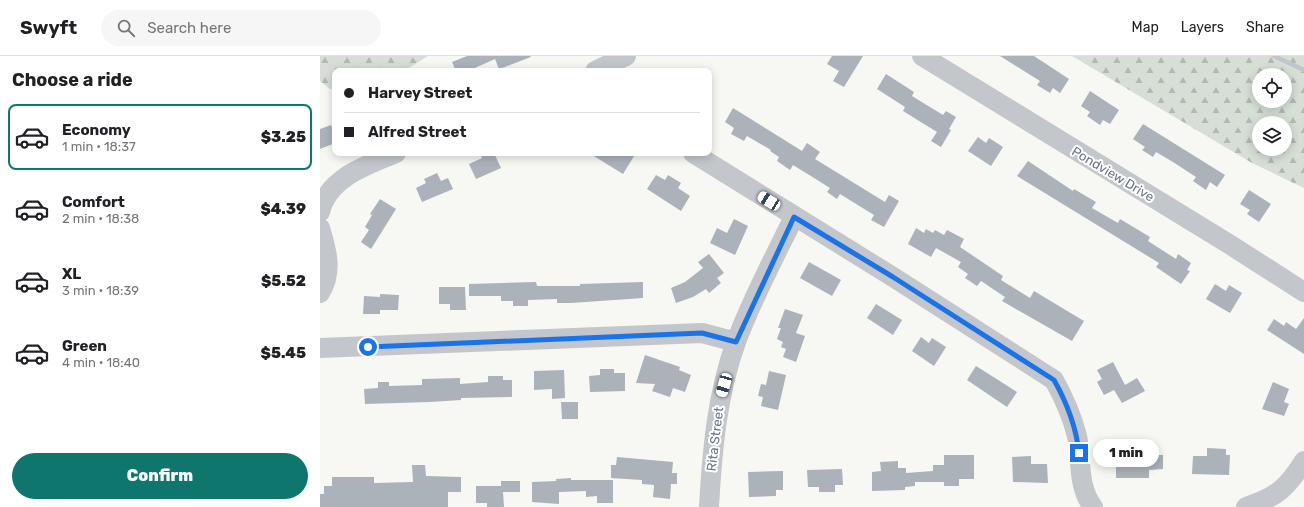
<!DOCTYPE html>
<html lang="en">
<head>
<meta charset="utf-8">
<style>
  body { margin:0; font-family:Rubik,sans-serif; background:#f6f6f6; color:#202124; height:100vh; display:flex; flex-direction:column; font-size:15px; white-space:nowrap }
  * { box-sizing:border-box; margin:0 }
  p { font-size:13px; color:#757577 }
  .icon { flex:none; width:22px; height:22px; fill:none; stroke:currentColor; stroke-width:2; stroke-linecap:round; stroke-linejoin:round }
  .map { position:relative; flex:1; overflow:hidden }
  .side { display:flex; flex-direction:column; background:#fff; width:320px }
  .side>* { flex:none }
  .banner { position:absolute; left:12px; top:12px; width:380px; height:88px; border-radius:8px; box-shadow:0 2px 10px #0003; display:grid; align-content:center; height:88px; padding:0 12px; background:#fff }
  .fabs { position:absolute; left:932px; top:12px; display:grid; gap:8px }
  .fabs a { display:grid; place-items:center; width:40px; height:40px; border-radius:50%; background:#fff; box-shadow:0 2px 10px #0003; font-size:20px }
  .end { position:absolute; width:18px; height:18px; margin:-9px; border:5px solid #1a73e8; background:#fff; box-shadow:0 0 0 2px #fff }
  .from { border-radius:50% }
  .bubble { position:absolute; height:28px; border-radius:14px; background:#fff; box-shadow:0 2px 10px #0003; font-size:13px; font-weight:800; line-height:28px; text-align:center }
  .car { position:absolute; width:12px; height:24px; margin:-12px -6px; border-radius:5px; box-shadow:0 0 3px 1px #0007; background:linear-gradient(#fff 24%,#345 0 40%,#fff 0 76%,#345 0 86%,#fff 0) }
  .banner b { display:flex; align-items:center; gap:14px; height:38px; font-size:15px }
  .banner b+b { border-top:1px solid #e0e0e0 }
  .banner i { width:10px; height:10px; background:#202124 }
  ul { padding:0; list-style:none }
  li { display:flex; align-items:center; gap:12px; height:66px; margin:0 8px 6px; padding:0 4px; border:2px solid transparent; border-radius:8px }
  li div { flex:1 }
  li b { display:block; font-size:15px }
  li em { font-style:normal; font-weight:800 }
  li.active { border-color:#0f766e }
  li>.icon { width:36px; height:36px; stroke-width:1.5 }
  h2 { padding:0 12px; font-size:18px; line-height:48px }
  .cta { display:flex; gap:8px; margin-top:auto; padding:8px 12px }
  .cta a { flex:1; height:46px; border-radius:24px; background:#0f766e; color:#fff; font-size:16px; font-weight:800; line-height:46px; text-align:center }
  header { display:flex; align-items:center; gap:24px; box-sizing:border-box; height:56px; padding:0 20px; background:#fff; border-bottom:1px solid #e0e0e0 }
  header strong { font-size:19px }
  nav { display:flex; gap:22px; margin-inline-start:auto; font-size:14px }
  .search { width:280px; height:36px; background:#f6f6f6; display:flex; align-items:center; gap:10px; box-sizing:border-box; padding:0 14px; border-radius:22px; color:#757577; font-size:15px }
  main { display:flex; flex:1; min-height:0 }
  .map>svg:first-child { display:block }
  .forest { fill:url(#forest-firs); fill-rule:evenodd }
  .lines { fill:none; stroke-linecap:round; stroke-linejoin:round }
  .stream { stroke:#bfc6cc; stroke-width:4.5 }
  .building { fill:#abb2b9 }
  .minor { stroke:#c3c6ca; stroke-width:20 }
  .route { stroke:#1a73e8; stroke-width:5 }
  .labels { text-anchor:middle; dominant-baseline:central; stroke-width:4; stroke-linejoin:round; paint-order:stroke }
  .street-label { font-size:13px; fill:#677384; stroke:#fff }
</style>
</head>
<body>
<header>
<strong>Swyft</strong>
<div class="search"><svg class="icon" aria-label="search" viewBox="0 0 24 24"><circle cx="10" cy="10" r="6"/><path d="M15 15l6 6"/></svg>Search here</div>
<nav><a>Map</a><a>Layers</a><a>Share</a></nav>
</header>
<main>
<section class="side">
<h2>Choose a ride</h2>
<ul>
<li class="active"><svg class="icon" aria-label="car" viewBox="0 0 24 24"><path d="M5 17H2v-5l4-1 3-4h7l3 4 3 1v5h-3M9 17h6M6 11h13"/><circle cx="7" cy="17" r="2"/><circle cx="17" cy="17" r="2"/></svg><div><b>Economy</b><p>1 min · 18:37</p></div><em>$3.25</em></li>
<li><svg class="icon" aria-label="car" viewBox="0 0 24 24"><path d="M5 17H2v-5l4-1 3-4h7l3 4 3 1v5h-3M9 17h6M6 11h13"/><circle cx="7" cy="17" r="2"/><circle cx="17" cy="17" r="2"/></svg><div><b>Comfort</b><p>2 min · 18:38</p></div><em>$4.39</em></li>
<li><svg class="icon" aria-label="car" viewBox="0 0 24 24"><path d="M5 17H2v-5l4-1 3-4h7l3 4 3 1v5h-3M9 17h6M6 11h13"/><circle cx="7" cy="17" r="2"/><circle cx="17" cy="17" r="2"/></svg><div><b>XL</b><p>3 min · 18:39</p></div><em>$5.52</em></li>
<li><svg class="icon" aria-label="car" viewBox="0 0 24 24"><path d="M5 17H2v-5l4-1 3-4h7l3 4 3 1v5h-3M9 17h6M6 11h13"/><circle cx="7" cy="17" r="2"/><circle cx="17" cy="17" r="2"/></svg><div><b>Green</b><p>4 min · 18:40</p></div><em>$5.45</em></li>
</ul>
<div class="cta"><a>Confirm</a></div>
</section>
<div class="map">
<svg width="984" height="451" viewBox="0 0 984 451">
  <defs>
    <pattern id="forest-firs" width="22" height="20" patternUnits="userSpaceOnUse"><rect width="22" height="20" fill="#d7ded6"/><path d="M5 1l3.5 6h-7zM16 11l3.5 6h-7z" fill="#b2b8b3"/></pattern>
  </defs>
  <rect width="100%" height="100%" fill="#f7f7f4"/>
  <path class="forest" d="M0 0H108L84 15H15V32L10 33 0 25Z
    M752 0H984V132L932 107ZM939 19H965V45H939ZM939 67H965V93H939Z"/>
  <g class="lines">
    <path class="stream" d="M954 0 984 14"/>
  </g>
  <path class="building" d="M147 0H210L211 1 179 13 175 3 148 15H136L132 6Z
    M512 0H543L524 31 513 25 519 15 507 8Z
    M680 0H714L749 23 740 37 733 32 730 37 717 29 720 25Z
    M566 18 594 36 592 40 623 59 626 55 636 61 629 73 631 74 621 91 611 85 617 76 583 55 585 51 557 33Z
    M770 35 799 54 790 68 783 64 780 69 767 60 770 56 761 50Z
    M413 52 482 95 487 87 500 96 495 103 565 146 569 139 579 145 564 171 551 164 554 159 520 138 517 143 507 136 510 132 486 117 473 109 470 114 457 105 459 101 450 95 451 94 427 80 424 85 411 78 414 72 405 66Z
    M823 68 905 119 897 131 890 126 886 134 873 125 876 121 853 106 836 96 833 101 822 94 825 91 813 83Z
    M11 69 15 79V87L0 93V73Z
    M658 81 666 87 669 82 683 91 671 110 648 95Z
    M160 97H174L181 112 156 123 149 108 162 102Z
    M269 97H316L303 118Z
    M708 105 753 135 754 133 776 146 772 152 798 167 800 163 830 181 828 185 856 203 858 198 871 207 867 214 870 215 861 228 836 211 839 207 697 120Z
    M117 117 121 125 128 122 133 133 102 146 96 132 106 127 104 123Z
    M336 119 345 124 348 119 361 127 358 132 370 140 361 155 327 133Z
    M929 134 951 148 939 166 927 158 930 154 920 148Z
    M60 143 76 153 51 193 41 186 49 174 45 171 52 159 50 158Z
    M414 163 428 170 415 199 390 187 397 172 407 177Z
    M596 172 604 177 606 173 613 177 615 174 624 179 627 174 644 183 640 191 683 220 681 224 710 242 714 235 764 265 752 285 682 245 685 241 661 225 657 230 645 222 648 218 638 211 641 206 616 192 611 201 588 188Z
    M389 198 404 217 397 222 401 227 389 237 386 233 373 241 356 247 351 232 365 226 383 212 378 206Z
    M489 206 521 224 512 240 480 222Z
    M216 226 217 230H260V228L323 226V242L251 247H237V243L208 244V250H193V245H181V240H149V228Z
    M895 228 906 235 909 229 922 237 910 257 886 243Z
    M119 231H145L146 254H130V248H119Z
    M60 238 79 239 78 254H60V258H43L44 240 60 241Z
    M556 248 582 264 573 279 547 262Z
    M465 253 483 259 476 277 485 280 476 306 463 301 466 293 461 291 463 286 457 283 461 272H458Z
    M984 262V298L947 274 954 263 964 270 966 266 976 273Z
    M601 281 609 287 612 282 626 291 614 310 592 295Z
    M325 299 360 311 359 314 371 319 365 336 353 332 350 341 332 335 335 328 316 327Z
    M793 306 805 329 817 322 825 335 802 347 794 334 784 339 777 326 782 323 777 314Z
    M656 310 697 336 687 351 647 324Z
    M280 313H294V317H305V335L270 336 269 320 280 319Z
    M244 314 245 342 232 343V333L214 334V315Z
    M449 315 466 319 458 354 441 350 443 341 438 340 441 328 446 329Z
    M168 320H183V324H192V341L141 342V344L110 346 45 348 44 333 58 332V326H69V330L102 329V323L140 322V328L168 326Z
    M953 326 969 333 964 346 969 348 964 360 942 353Z
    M241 346H258V363H242Z
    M819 392H836V399H843V413L829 414V422H796V404H819Z
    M887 392 906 393V399H910L909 419 872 418 873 400H887Z
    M624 399H654V423H639V430H624V426H595V430L585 431V434L552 435V416L561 415 560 406 578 405V412H586V417L613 415V409H624Z
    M711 400V408H727L728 427 693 426 692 401Z
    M297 401 353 406 352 417H357V428H351L350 443 333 441 334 429 322 428V424L291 422V409H296Z
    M92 409H105L106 420 141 421V436H128V451H0V438H4V430H12V421H54V427L93 426Z
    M522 413 523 429H515V436H499V431H488L487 414Z
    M463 415V434H456V440L429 441 428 416Z
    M251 422V424H293V447H277V440L266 441V435L239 436V448L212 446V426L236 425V423Z
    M181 425H200V436H183L184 451H167V447H156V430H181Z"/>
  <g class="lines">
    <path class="minor" d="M602 0 909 188 984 236
      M275 15 306 0
      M373 97 573 221 734 324C744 342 752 360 757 380 762 404 757 430 773 451
      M0 156C8 121 48 109 76 97
      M0 172C7 195 13 216 0 237
      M0 292 382 277 416 286
      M389 451C392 396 397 338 416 286 432 243 454 202 474 161
      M926 451C957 441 967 432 984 405"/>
  </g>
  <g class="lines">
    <path class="route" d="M48 291 382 277 416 286 474 161 573 221 734 324C747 347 756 370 759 397"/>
  </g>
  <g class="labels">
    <g class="street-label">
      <text transform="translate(793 118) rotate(31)">Pondview Drive</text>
      <text transform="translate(395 383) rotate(-83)">Rita Street</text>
    </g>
  </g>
</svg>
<div class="fabs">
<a><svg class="icon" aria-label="locate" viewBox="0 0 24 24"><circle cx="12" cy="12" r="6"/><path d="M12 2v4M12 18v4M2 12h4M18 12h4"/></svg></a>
<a><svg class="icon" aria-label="layers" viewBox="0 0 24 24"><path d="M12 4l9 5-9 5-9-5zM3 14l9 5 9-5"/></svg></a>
</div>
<i class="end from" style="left:48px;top:291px"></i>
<i class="end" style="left:759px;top:397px"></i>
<div class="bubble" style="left:773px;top:383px;width:66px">1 min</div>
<i class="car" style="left:449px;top:145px;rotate:302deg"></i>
<i class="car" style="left:404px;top:329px;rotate:196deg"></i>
<div class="banner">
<b><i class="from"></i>Harvey Street</b>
<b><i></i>Alfred Street</b>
</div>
</div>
</main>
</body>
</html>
